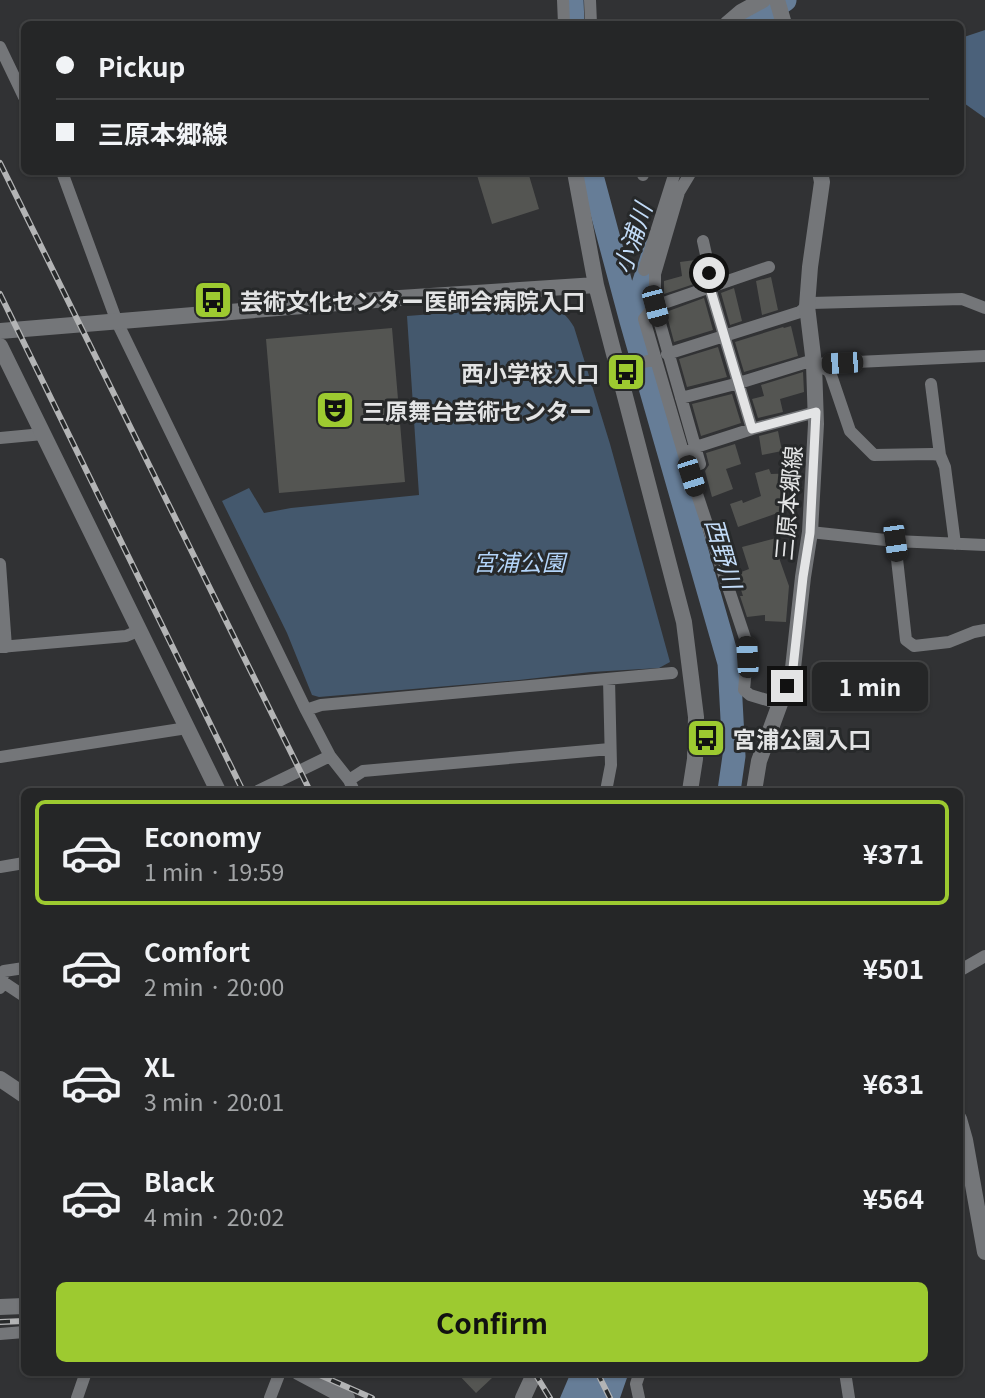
<!DOCTYPE html>
<html lang="en">
<head>
<meta charset="utf-8">
<style>
  body { margin:0; font-family:Georgia,"Noto Sans JP",serif; background:#313233; color:#f1f3f6; height:100vh; display:flex; flex-direction:column; font-size:26px; white-space:nowrap }
  * { box-sizing:border-box; margin:0 }
  p { font-size:23px; color:#a3a5a7 }
  .icon { flex:none; width:38px; height:38px; fill:none; stroke:currentColor; stroke-width:2; stroke-linecap:round; stroke-linejoin:round }
  .map { position:relative; flex:1; overflow:hidden }
  .panel { position:absolute; left:21px; top:788px; width:942px; height:588px; display:flex; flex-direction:column; background:#252627; border-radius:10px; box-shadow:0 2px 5px #0004,0 0 0 2px #424344 }
  .panel>* { flex:none }
  .banner { position:absolute; left:21px; top:21px; width:943px; height:154px; border-radius:10px; box-shadow:0 2px 5px #0004,0 0 0 2px #424344; display:grid; align-content:center; height:154px; padding:0 35px; background:#252627 }
  .end { position:absolute; width:32px; height:32px; margin:-16px; border:9px solid #e3e4e5; background:#111; box-shadow:0 0 0 4px #111 }
  .from { border-radius:50% }
  .bubble { position:absolute; height:49px; border-radius:10px; background:#252627; box-shadow:0 2px 5px #0004,0 0 0 2px #424344; font-size:23px; font-weight:700; line-height:49px; text-align:center }
  .car { position:absolute; width:21px; height:42px; margin:-21px -10px; border-radius:9px; box-shadow:0 0 5px 2px #0007; background:linear-gradient(#222 24%,#8ab4d8 0 40%,#222 0 76%,#8ab4d8 0 86%,#222 0) }
  .banner b { display:flex; align-items:center; gap:24px; height:66px; font-size:26px }
  .banner b+b { border-top:2px solid #424344 }
  .banner i { width:18px; height:18px; background:#f1f3f6 }
  ul { padding:12px 0 0; list-style:none }
  li { display:flex; align-items:center; gap:21px; height:105px; margin:0 14px 10px; padding:0 21px; border:4px solid transparent; border-radius:10px }
  li div { flex:1 }
  li b { display:block; font-size:26px }
  li em { font-style:normal; font-weight:700 }
  li.selected { border-color:#9dca30 }
  li>.icon { width:63px; height:63px; stroke-width:1.5 }
  .button { display:flex; gap:14px; margin-top:auto; padding:14px 35px }
  .button a { flex:1; height:80px; border-radius:10px; background:#9dca30; color:#111; font-size:28px; font-weight:700; line-height:80px; text-align:center }
  .map>svg:first-child { display:block }
  .green { fill:#44586d }
  .forest { fill:#4b617a }
  .water { fill:#667d97 }
  .lines { fill:none; stroke-linecap:round; stroke-linejoin:round }
  .river { stroke:#667d97; stroke-width:23 }
  .building { fill:#545552 }
  .street { stroke:#747679; stroke-width:12 }
  .secondary { stroke:#747679; stroke-width:16 }
  .rail-casing { stroke:#b3b4b5; stroke-width:6 }
  .rail { stroke:#27292a; stroke-width:3.5; stroke-dasharray:10; stroke-linecap:butt }
  .route { stroke:#e3e4e5; stroke-width:9 }
  .labels { text-anchor:middle; dominant-baseline:central; stroke-width:6; stroke-linejoin:round; paint-order:stroke }
  .poi-label { font-size:23px; font-weight:bold; fill:#e3e4e5; stroke:#27292a; text-anchor:start }
  .street-label { font-size:23px; fill:#e3e4e5; stroke:#27292a }
  .park-label { font-size:23px; font-style:italic; fill:#b4d5fa; stroke:#27292a }
  .water-label { font-size:24px; font-style:italic; fill:#c2dbf7; stroke:#27292a }
</style>
</head>
<body>
<div class="map">
<svg width="985" height="1398" viewBox="0 0 985 1398">
  <rect width="100%" height="100%" fill="#313234"/>
  <path class="green" d="M522 307C547 307 560 303 574 327L610 444 670 662 659 668 591 672 519 680 319 697 312 695 287 633 222 501 249 488 264 513 291 508 419 495 407 316Z"/>
  <path class="forest" d="M985 30V118L961 101V38Z"/>
  <path class="water" d="M571 1372H629L620 1398H560Z"/>
  <g class="lines">
    <path class="river" d="M572 0 573 24
      M741 24 746 20 765 13 785 0
      M591 172 631 321 729 663 734 756 729 791
      M631 321 655 248"/>
  </g>
  <path class="building" d="M476 172H528L539 209 492 224Z
    M695 260 697 272H694L697 283 664 294V281L682 276 680 262Z
    M771 277 778 310 762 315 756 281Z
    M734 288 742 321 730 325 721 293Z
    M704 298 713 330 674 342 666 312Z
    M791 326 798 356 744 372 735 342 783 327 784 328Z
    M392 328 405 482 279 493 266 339Z
    M718 347 727 377 687 387 679 359Z
    M803 372 804 392 780 399 783 412 758 418 752 399 764 396 761 385Z
    M732 394 741 423 701 436 692 404Z
    M778 431 782 451 762 455 759 436Z
    M735 444 741 464 726 469 733 489 712 497 705 471 709 465 706 453Z
    M769 469 771 474 800 473V490H780L786 510 738 527 730 504 742 500 743 503 761 496 755 473Z
    M780 537 785 553 778 555 789 586 786 622 765 621V615L747 617 740 596H743L736 574 749 569 742 547Z
    M456 1372H486L492 1378 476 1393Z"/>
  <g class="lines">
    <path class="street" d="M563 0 564 24
      M590 0 591 24
      M0 47 24 97
      M62 172 117 322 306 710 330 756 349 780 354 791
      M643 172V175
      M691 172 679 192 655 274V306L700 464
      M703 241 707 259 710 288 752 429
      M644 270 675 172
      M667 354 800 312 811 303 962 299 985 308
      M814 365 828 370 831 375 850 431 874 455 932 454 940 455
      M626 367 655 359
      M931 384 940 455 945 467 955 544
      M681 398 739 383 807 362 814 364 985 356
      M0 438 43 434
      M684 455 644 319 655 306 769 267
      M810 532 895 541 985 545
      M895 541 906 640 914 646 949 642 974 632 985 630
      M0 564 6 647
      M0 647 126 636 138 631
      M780 704 750 695 744 690 747 657 746 641 684 455 696 447 752 429 816 412
      M306 710 321 705 672 673
      M0 757 187 728
      M349 780 363 771 610 749
      M258 791 330 756
      M606 791 611 765 609 679
      M0 867 24 863
      M959 971 985 956
      M0 980 24 996
      M0 988 4 971 24 968
      M0 1334 24 1332
      M845 1372 849 1398
      M77 1398 86 1372
      M270 1398 280 1372
      M639 1398 636 1384 640 1372"/>
    <path class="secondary" d="M777 0 784 24
      M727 24 741 12 763 0
      M575 172 596 285 684 622 696 717 695 759 690 791
      M0 331 400 298 596 285
      M0 346 218 791
      M754 791 759 761 793 668 803 577 810 532 816 424 814 364 807 306 810 267 822 182 820 172
      M0 1079 24 1095
      M959 1119 965 1140 985 1252
      M0 1307 24 1306
      M298 1372 347 1398
      M523 1398 535 1372"/>
    <g class="rail-casing">
      <path id="rail" d="M0 163 310 791
        M0 294 243 791
        M0 1322 24 1321
        M313 1372 372 1398
        M534 1372 550 1398
        M597 1372 610 1398"/>
    </g>
    <use href="#rail" class="rail"/>
  </g>
  <g class="lines">
    <path class="route" d="M709 273 710 288 752 429 816 412 810 533 803 577 793 668 787 686"/>
  </g>
  <defs>
    <g id="bus-square" transform="scale(2.0125)"><rect x="-9" y="-9" width="18" height="18" rx="4" fill="#9dca30" stroke="#27292a"/><path d="M-5-6H5V4H4V6H2V4H-2V6H-4V4H-5ZM-3.5-4V0h7V-4ZM-3.5 1.2v1.5H-2V1.2ZM2 1.2v1.5H3.5V1.2Z" fill="#111"/></g>
    <g id="theatre-square" transform="scale(2.0125)"><rect x="-9" y="-9" width="18" height="18" rx="4" fill="#9dca30" stroke="#27292a"/><path d="M-5-5.5Q0-4 5-5.5V0Q5 5 0 6Q-5 5-5 0ZM-3.3-2.5H-1v1.5H-3.3ZM1-2.5H3.3v1.5H1ZM-2.8 1Q0 5.5 2.8 1Z" fill="#111"/></g>
  </defs>
  <g fill-rule="evenodd">
    <use href="#bus-square" x="213" y="300"/>
    <use href="#bus-square" x="626" y="372"/>
    <use href="#theatre-square" x="335" y="410"/>
    <use href="#bus-square" x="706" y="738"/>
  </g>
  <g class="labels">
    <g class="poi-label">
      <text x="240" y="300">芸術文化センター医師会病院入口</text>
      <text x="599" y="372" text-anchor="end">西小学校入口</text>
      <text x="362" y="410">三原舞台芸術センター</text>
      <text x="733" y="738">宮浦公園入口</text>
    </g>
    <g class="street-label">
      <text transform="translate(787 503) rotate(-85)">三原本郷線</text>
    </g>
    <g class="park-label">
      <text x="519" y="561">宮浦公園</text>
    </g>
    <g class="water-label">
      <text transform="translate(631 238) rotate(-72)">小浦川</text>
      <text transform="translate(725 553) rotate(74)">西野川</text>
    </g>
  </g>
</svg>
<i class="end from" style="left:709px;top:273px"></i>
<i class="end" style="left:787px;top:686px"></i>
<div class="bubble" style="left:812px;top:662px;width:116px">1 min</div>
<i class="car" style="left:655px;top:306px;rotate:165deg"></i>
<i class="car" style="left:842px;top:363px;rotate:267deg"></i>
<i class="car" style="left:691px;top:476px;rotate:162deg"></i>
<i class="car" style="left:895px;top:541px;rotate:172deg"></i>
<i class="car" style="left:747px;top:657px;rotate:357deg"></i>
<div class="banner">
<b><i class="from"></i>Pickup</b>
<b><i></i>三原本郷線</b>
</div>
<section class="panel">
<ul>
<li class="selected"><svg class="icon" aria-label="car" viewBox="0 0 24 24"><path d="M5 17H2v-5l4-1 3-4h7l3 4 3 1v5h-3M9 17h6M6 11h13"/><circle cx="7" cy="17" r="2"/><circle cx="17" cy="17" r="2"/></svg><div><b>Economy</b><p>1 min · 19:59</p></div><em>¥371</em></li>
<li><svg class="icon" aria-label="car" viewBox="0 0 24 24"><path d="M5 17H2v-5l4-1 3-4h7l3 4 3 1v5h-3M9 17h6M6 11h13"/><circle cx="7" cy="17" r="2"/><circle cx="17" cy="17" r="2"/></svg><div><b>Comfort</b><p>2 min · 20:00</p></div><em>¥501</em></li>
<li><svg class="icon" aria-label="car" viewBox="0 0 24 24"><path d="M5 17H2v-5l4-1 3-4h7l3 4 3 1v5h-3M9 17h6M6 11h13"/><circle cx="7" cy="17" r="2"/><circle cx="17" cy="17" r="2"/></svg><div><b>XL</b><p>3 min · 20:01</p></div><em>¥631</em></li>
<li><svg class="icon" aria-label="car" viewBox="0 0 24 24"><path d="M5 17H2v-5l4-1 3-4h7l3 4 3 1v5h-3M9 17h6M6 11h13"/><circle cx="7" cy="17" r="2"/><circle cx="17" cy="17" r="2"/></svg><div><b>Black</b><p>4 min · 20:02</p></div><em>¥564</em></li>
</ul>
<div class="button"><a>Confirm</a></div>
</section>
</div>
</body>
</html>
